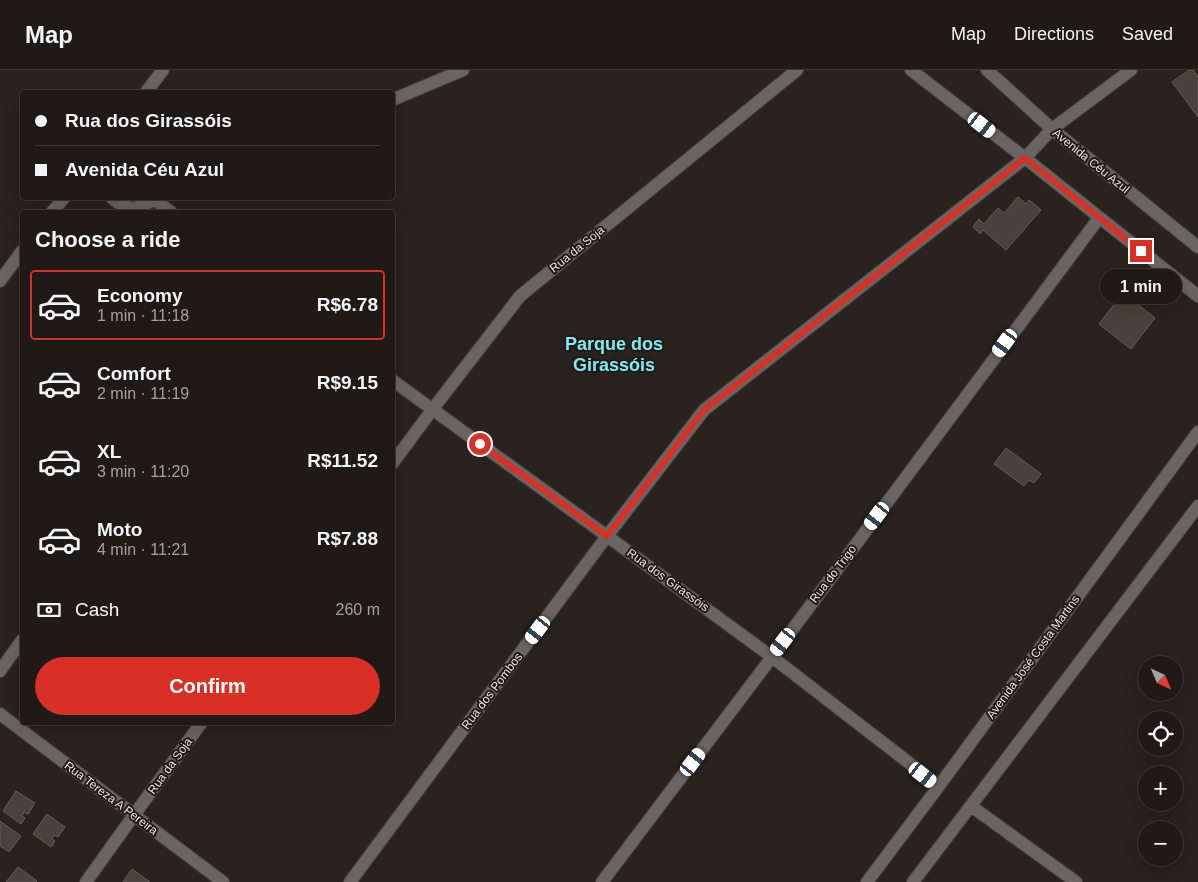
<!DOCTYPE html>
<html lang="en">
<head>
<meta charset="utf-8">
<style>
  body { margin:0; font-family:Arial,sans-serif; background:#2c2723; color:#f1f3f6; height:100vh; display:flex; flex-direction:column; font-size:19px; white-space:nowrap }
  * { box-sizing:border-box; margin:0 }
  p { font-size:16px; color:#a1a1a1 }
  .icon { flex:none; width:28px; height:28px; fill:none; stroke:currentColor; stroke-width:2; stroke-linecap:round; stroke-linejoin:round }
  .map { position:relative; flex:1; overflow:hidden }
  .drawer { position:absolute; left:20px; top:140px; width:375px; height:515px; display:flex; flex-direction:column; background:#1f1a16; border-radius:5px; box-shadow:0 5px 20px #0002,0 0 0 1px #3c3835 }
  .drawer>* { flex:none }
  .banner { position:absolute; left:20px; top:20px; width:375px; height:110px; border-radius:5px; box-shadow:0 5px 20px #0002,0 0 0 1px #3c3835; display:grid; align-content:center; height:110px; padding:0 15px; background:#1f1a16 }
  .needle { width:32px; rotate:136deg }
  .fabs { position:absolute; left:1138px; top:586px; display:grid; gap:10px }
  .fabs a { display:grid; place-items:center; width:45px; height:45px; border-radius:50%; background:#1f1a16; box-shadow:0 5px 20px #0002,0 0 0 1px #3c3835; font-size:25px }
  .end { position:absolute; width:22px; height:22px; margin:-11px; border:6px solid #d93025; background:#fff; box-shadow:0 0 0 2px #fff }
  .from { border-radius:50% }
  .bubble { position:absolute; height:35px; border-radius:18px; background:#1f1a16; box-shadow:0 5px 20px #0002,0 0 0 1px #3c3835; font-size:16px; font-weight:800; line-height:35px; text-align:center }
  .car { position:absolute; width:15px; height:30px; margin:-15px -8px; border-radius:6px; box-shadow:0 0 4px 1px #0007; background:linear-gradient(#fff 24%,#345 0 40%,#fff 0 76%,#345 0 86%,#fff 0) }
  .banner b { display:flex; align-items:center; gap:18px; height:48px; font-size:19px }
  .banner b+b { border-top:1px solid #3c3835 }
  .banner i { width:12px; height:12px; background:#f1f3f6 }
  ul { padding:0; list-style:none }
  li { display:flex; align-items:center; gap:15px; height:70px; margin:0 10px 8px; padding:0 5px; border:2px solid transparent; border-radius:5px }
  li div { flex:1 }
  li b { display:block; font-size:19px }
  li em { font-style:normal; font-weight:800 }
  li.active { border-color:#d93025 }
  li>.icon { width:45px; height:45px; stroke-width:1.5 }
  h2 { padding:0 15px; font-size:22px; line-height:60px }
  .pay { display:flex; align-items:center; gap:12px; height:55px; padding:0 15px; font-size:19px }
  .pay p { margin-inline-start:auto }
  .button { display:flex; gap:10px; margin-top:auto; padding:10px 15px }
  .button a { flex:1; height:58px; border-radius:30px; background:#d93025; color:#fff; font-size:20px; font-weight:800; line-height:58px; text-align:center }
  header { display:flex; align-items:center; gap:30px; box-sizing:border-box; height:70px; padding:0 25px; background:#1f1a16; border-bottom:1px solid #3c3835 }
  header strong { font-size:24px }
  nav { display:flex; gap:28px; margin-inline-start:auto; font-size:18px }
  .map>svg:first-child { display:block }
  .building { fill:#48413c; stroke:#645c57 }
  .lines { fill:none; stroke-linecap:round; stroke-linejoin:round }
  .street-casing { stroke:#443d39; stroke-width:14 }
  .street { stroke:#696563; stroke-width:12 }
  .route { stroke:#d93025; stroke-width:6 }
  .labels { text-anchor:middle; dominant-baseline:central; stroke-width:4; stroke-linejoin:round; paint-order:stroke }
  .street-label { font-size:12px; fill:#e9e5e2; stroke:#201915 }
  .district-label { font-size:18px; font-weight:bold; fill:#7feaf3; stroke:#201915 }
</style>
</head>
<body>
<header>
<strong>Map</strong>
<nav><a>Map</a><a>Directions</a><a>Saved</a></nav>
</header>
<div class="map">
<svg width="1198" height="812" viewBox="0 0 1198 812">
  <rect width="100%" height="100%" fill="#29221e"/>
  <path class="building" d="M1189 0H1193L1198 7V47L1172 12Z
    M1018 127 1026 134 1029 130 1041 140 1006 180 983 160 980 164 973 157 979 149 984 154 998 138 1004 143Z
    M1123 223 1155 248 1131 279 1099 254Z
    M1006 378 1041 404 1034 413 1029 410 1024 416 994 394Z
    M16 721 35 733 28 744 24 742 22 746 25 748 21 754 3 741Z
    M47 744 65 757 58 767 54 765 52 769 55 771 51 777 33 764Z
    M0 751 21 766 9 782 0 776Z
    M18 797 37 811 36 812H6Z
    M132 799 150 812H123Z"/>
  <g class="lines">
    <g class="street-casing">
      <path id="street" d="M911 0 1025 88 1198 226
        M987 0 1052 59 1198 177
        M146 22 163 0
        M392 30 463 0
        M112 128 117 132 132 139
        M155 130 171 142
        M52 142 64 128
        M124 142 161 128
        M0 211 22 181
        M392 310 607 466 772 587 939 716
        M392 394 432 340 520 226 797 0
        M0 601 22 570
        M0 644 223 812
        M971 736 1076 812
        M86 812 134 745 202 652
        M350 812 607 466 704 340 1025 88 1052 59 1131 0
        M602 812 772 587 1099 148
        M867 812 939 716 1198 362
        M913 812 1198 436"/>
    </g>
    <use href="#street" class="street"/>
  </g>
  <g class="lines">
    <path class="route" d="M480 374 607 466 704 340 1025 88 1141 181"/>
  </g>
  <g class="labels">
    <g class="street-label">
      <text transform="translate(1091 91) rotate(39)">Avenida Céu Azul</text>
      <text transform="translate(577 179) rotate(-39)">Rua da Soja</text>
      <text transform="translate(833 504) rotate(-53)">Rua do Trigo</text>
      <text transform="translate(668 510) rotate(36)">Rua dos Girassóis</text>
      <text transform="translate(1033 587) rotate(-54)">Avenida José Costa Martins</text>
      <text transform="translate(492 621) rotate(-53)">Rua dos Pombos</text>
      <text transform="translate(170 696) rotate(-54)">Rua da Soja</text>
      <text transform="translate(111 728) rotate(37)">Rua Tereza A Pereira</text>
    </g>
    <g class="district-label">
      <text x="614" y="274">Parque dos<tspan x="614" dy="21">Girassóis</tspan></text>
    </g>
  </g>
</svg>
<div class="fabs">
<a><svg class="needle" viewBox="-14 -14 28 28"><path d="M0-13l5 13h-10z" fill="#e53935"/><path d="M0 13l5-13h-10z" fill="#a1a1a1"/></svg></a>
<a><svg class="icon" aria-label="locate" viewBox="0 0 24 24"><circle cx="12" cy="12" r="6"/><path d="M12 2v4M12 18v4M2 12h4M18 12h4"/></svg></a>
<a>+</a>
<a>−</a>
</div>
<i class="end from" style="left:480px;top:374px"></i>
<i class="end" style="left:1141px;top:181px"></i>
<div class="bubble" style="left:1100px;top:199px;width:82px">1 min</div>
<i class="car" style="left:982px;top:55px;rotate:128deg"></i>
<i class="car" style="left:1005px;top:273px;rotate:216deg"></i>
<i class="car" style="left:877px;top:446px;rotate:217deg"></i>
<i class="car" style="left:538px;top:560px;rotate:217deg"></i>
<i class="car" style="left:783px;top:572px;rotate:217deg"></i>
<i class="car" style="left:693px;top:692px;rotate:37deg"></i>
<i class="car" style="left:923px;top:705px;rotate:128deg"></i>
<div class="banner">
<b><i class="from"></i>Rua dos Girassóis</b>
<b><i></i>Avenida Céu Azul</b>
</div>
<section class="drawer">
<h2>Choose a ride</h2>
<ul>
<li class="active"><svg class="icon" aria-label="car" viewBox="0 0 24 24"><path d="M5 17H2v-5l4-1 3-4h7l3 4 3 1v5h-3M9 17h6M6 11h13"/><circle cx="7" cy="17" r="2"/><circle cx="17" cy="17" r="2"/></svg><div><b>Economy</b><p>1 min · 11:18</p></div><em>R$6.78</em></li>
<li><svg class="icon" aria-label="car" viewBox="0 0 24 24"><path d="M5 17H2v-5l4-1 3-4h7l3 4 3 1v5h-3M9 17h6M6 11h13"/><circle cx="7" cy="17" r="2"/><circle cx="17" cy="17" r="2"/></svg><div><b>Comfort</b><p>2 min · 11:19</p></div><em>R$9.15</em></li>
<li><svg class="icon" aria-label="car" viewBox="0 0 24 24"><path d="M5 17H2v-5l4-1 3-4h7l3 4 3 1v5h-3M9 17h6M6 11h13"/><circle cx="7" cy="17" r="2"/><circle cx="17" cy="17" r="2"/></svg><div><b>XL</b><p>3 min · 11:20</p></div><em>R$11.52</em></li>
<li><svg class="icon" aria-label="car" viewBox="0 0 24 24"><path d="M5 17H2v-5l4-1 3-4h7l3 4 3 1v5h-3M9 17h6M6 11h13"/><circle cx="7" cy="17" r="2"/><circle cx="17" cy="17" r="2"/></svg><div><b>Moto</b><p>4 min · 11:21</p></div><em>R$7.88</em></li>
</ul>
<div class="pay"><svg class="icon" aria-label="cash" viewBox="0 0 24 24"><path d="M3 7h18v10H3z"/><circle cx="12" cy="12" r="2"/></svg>Cash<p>260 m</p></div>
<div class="button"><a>Confirm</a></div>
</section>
</div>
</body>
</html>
